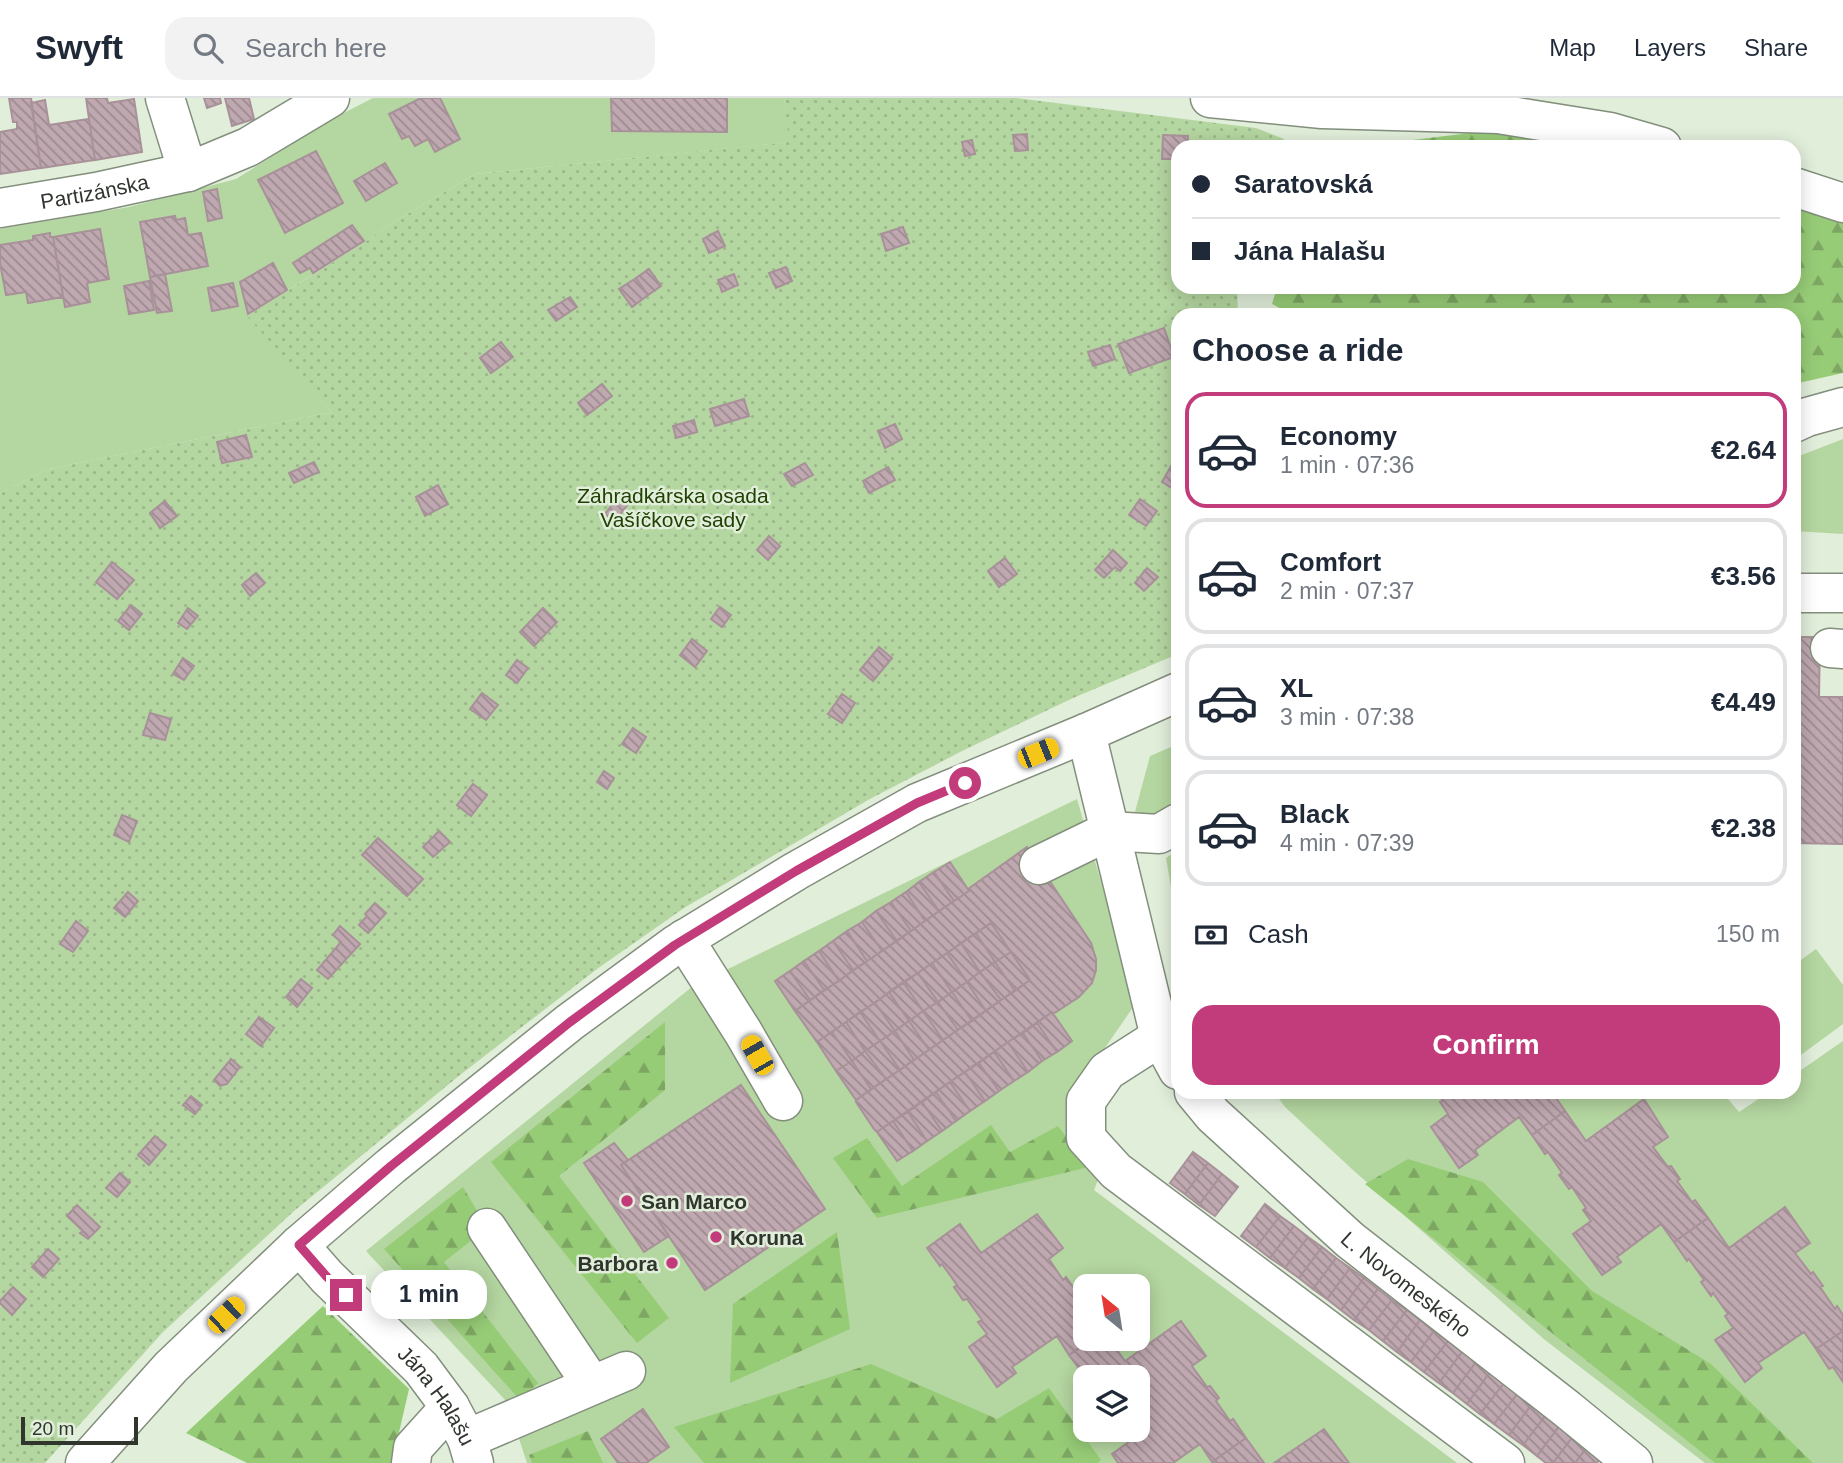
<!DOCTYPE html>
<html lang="en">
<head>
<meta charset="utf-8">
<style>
  body { margin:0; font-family:Arial,sans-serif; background:#f2f2f3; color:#1f2937; height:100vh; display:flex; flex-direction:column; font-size:26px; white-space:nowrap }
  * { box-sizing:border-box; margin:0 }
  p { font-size:23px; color:#747a83 }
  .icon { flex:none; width:38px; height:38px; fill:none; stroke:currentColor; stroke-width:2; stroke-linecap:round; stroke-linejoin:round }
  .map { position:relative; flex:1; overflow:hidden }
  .panel { position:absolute; left:1171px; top:210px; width:630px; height:791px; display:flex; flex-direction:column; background:#fff; border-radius:21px; box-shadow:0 4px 18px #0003 }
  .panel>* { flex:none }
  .guide { position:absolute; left:1171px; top:42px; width:630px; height:154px; border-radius:21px; box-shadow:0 4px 18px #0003; display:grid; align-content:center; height:154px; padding:0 21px; background:#fff }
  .needle { width:46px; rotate:330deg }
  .fabs { position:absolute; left:1073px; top:1176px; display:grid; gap:14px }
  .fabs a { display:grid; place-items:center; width:77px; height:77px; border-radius:14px; background:#fff; box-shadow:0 4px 18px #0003; font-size:35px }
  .scale { position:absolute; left:21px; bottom:18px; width:117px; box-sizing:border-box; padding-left:7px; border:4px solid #30352e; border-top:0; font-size:19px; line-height:24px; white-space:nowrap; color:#30352e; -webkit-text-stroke:5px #e1eeda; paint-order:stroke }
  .end { position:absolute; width:32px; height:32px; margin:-16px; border:9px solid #c23b7a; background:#fff; box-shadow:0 0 0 4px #fff }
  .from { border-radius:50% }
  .bubble { position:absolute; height:49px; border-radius:21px; background:#fff; box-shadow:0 4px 18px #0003; font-size:23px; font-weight:600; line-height:49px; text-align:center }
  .car { position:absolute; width:21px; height:42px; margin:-21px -10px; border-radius:9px; box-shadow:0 0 5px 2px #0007; background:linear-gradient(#f5c518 24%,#345 0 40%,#f5c518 0 76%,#345 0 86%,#f5c518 0) }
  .guide b { display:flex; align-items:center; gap:24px; height:66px; font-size:26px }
  .guide b+b { border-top:2px solid #e0e1e3 }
  .guide i { width:18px; height:18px; background:#1f2937 }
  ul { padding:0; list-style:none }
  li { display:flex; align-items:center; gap:21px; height:116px; margin:0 14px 10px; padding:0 7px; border:4px solid #e0e1e3; border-radius:21px }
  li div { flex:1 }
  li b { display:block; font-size:26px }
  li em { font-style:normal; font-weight:600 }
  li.selected { border-color:#c23b7a }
  li>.icon { width:63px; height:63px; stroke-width:1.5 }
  h2 { padding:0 21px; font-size:32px; line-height:84px }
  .pay { display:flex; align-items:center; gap:18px; height:77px; padding:0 21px; font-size:26px }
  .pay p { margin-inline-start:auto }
  .cta { display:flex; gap:14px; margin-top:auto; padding:14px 21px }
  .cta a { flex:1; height:80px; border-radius:21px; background:#c23b7a; color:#fff; font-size:28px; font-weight:600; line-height:80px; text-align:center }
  header { display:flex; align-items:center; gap:42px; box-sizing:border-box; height:98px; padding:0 35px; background:#fff; border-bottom:2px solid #e0e1e3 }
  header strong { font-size:33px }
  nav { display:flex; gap:38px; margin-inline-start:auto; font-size:24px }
  .search { width:490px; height:63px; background:#f2f2f3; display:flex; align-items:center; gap:18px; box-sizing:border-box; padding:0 24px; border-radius:21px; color:#747a83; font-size:26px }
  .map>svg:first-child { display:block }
  .green { fill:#b4d6a0; fill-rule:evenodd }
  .forest { fill:url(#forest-firs) }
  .garden { fill:url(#garden-dots) }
  .building { fill:url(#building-back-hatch); stroke:#a89199; stroke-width:2 }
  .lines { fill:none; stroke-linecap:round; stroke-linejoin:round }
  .minor-casing { stroke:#838f7d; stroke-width:41 }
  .minor { stroke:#fff; stroke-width:38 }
  .route { stroke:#c23b7a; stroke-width:9 }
  .poi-dot { fill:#c23b7a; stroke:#e1eeda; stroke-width:2.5 }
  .labels { text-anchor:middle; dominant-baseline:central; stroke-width:5; stroke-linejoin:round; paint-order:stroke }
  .street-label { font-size:21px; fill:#30352e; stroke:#e1eeda }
  .park-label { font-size:21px; fill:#214204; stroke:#e1eeda }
  .poi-label { font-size:21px; font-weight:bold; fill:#30352e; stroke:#e1eeda; text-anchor:start }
</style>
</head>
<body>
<header>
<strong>Swyft</strong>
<div class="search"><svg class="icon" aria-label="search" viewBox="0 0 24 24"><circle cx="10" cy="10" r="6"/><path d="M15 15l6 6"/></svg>Search here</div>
<nav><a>Map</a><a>Layers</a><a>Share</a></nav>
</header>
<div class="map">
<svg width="1843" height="1365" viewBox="0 0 1843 1365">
  <defs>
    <pattern id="forest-firs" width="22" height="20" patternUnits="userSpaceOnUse" patternTransform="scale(1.75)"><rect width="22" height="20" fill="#97cc77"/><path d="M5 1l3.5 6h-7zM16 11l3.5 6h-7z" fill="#7ca662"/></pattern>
    <pattern id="garden-dots" width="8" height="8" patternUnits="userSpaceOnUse" patternTransform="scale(1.75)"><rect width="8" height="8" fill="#b4d6a0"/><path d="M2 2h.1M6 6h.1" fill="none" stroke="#9bb88a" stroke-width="1.8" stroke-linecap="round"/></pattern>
    <pattern id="building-back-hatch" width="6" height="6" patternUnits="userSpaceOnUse" patternTransform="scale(1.75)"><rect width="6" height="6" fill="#bfa8b0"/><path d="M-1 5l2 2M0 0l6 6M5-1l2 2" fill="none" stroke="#9c8a90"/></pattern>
  </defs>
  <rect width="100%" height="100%" fill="#e1eeda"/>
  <path class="green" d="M373 0H784L790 44 475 76 394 124 365 144 248 217 332 314 49 371 0 395V131L129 109 236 81 330 22Z
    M1843 341V436L1794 433V360Z
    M1178 646V723L1135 714 1150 658Z
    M1077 701 1136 905 1069 1002 1101 1074 1094 1092 1457 1365H527L507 1304 366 1153 693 888ZM1085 1188H1138V1241H1085ZM1085 1279H1138V1332H1085Z
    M1178 752V830L1166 760Z
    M1816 851 1843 887V926L1794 962V867Z
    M1843 943V1365H1705L1545 1242 1353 1072 1285 1009 1274 994H1722L1739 1014 1769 994H1794V977Z"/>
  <path class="forest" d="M1503 31 1575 49H1355Z
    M1794 107 1843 121V275L1794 286V217H1293L1272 206 1277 189H1794Z
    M665 924V992L559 1078 669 1220 637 1245 491 1064Z
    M991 1027 1010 1054 1058 1028 1089 1069 877 1120 833 1060 867 1040 902 1088Z
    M1408 1061 1483 1084 1592 1193 1711 1266 1813 1365H1715L1365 1086Z
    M463 1089 487 1130 444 1164 538 1285 520 1302 384 1151Z
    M837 1134 850 1231 730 1285 733 1206Z
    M323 1208 409 1291 392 1365H247L186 1335Z
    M871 1266 997 1321 1049 1290 1101 1362 1098 1365H704L674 1329Z
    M588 1333 603 1365H532L529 1357Z"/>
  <path class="garden" d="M784 0H1016L1256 30 1284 41 1281 49H1178V189H1237L1238 217H1178V556L1073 600 962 653 868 702 684 810 597 871 460 977 294 1113 162 1235 45 1365H0V395L49 371 332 314 247 218 365 144 394 124 475 76 789 44Z"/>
  <path class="building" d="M9 0H31L41 70 0 76V34L17 31V24H13Z
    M86 0H107L108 5 134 1 142 54 95 62Z
    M204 0H220L221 5 207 10Z
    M225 0H249L254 21 232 28Z
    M421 0H440L460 41 435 54 428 41 415 48 409 38 402 41 389 16Z
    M611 0H727V34L612 33Z
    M45 2 49 27 89 21 95 62 41 70 31 5Z
    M1027 36 1028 52 1015 53 1013 37Z
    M1163 37 1188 38V49H1178V61H1162Z
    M972 42 975 56 965 58 962 44Z
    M316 53 343 105 285 135 258 82Z
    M385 65 397 85 366 103 354 83Z
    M217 91 222 120 208 123 203 94Z
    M175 118 176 122 185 120 188 137 201 135 208 168 150 179 140 124Z
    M352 127 364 143 313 175 310 170 300 175 293 165Z
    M903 129 909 145 886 153 881 136Z
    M100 131 109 181 87 185 90 204 65 209 53 139Z
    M718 133 725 148 709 155 703 141Z
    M50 135V139H53L63 199 28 205 26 194 6 197 0 165V147L33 142V138Z
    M273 165 287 192 248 216 240 184Z
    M786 169 792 183 776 190 769 175Z
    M649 171 661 188 648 197 636 180Z
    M165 176 172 213 157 215 150 179Z
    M734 176 738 187 722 194 718 182Z
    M636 180 648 197 632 209 619 191Z
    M149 183 154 212 129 216 124 188Z
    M233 185 238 208 212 213 208 190Z
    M570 199 577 209 556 223 548 212Z
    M1164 230 1174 259 1129 275 1118 246Z
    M501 244 513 259 491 275 480 260Z
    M1110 247 1115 261 1093 268 1088 254Z
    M602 286 612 298 587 317 578 305Z
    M744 301 749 318 715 328 710 311Z
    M694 322 697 334 676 340 673 328Z
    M895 326 902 341 885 350 878 333Z
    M246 337 252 359 222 365 217 344Z
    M1174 363 1178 365V394L1162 384Z
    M314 364 319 374 294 385 289 375Z
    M805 365 813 377 792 388 784 376Z
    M888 369 895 382 869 395 863 383Z
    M438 387 448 406 425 418 416 399Z
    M620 396 630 403 615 424 605 416Z
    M1140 401 1157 413 1146 428 1129 417Z
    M165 403 177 418 160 430 150 415Z
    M769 438 780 448 768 462 757 452Z
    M1113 452 1127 465 1120 473 1115 469 1104 480 1095 472Z
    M1005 460 1017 476 999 489 988 473Z
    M112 464 134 482 117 501 96 484Z
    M1147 470 1158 479 1144 493 1135 485Z
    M256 475 265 485 250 498 242 487Z
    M131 507 142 516 129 532 118 523Z
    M720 509 731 517 722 529 711 521Z
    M188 510 198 518 187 531 178 525Z
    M543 510 557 524 534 548 520 534Z
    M1794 539H1820L1819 599H1843V746L1794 745Z
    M692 541 707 553 695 569 680 557Z
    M879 549 892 560 873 583 860 572Z
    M183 560 194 568 184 582 173 576Z
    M517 562 528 570 517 585 506 577Z
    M482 595 498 607 486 622 470 611Z
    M842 596 855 605 842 625 828 616Z
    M150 615 171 621 165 642 143 637Z
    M633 630 646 639 636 655 622 646Z
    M604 673 614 680 607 691 597 684Z
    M473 686 487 697 471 718 457 707Z
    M122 717 137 723 129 744 114 737Z
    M439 733 450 744 433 759 423 749Z
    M378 740 423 781 407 798 362 757Z
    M1027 749 1091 845 1096 861V872L1092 885 1079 899 1053 916 1052 914 877 1034 874 1031 856 1004V1002L1030 882 991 825 817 944 795 913 954 803 969 793 968 791Z
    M950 764 969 793 954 803 934 774Z
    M934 774 954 803 939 813 919 784Z
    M919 784 939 813 925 823 906 794Z
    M128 794 138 803 125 819 114 810Z
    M906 794 925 823 911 833 891 804Z
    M891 804 911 833 897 843 876 813Z
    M375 805 386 815 368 835 359 827 367 818 365 816Z
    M876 813 897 843 882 853 862 824Z
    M76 823 88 833 73 854 60 846Z
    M862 824 882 853 867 863 847 833Z
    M991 825 1011 854 995 864 976 835Z
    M340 828 360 846 328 881 317 872 341 844 333 837Z
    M847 833 867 863 853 872 833 843Z
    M976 835 995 864 980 874 961 845Z
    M833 843 853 872 839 883 819 853Z
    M961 845 980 874 967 884 947 855Z
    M819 853 839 883 824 892 804 863Z
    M1011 854 1030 882 1015 893 995 864Z
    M947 855 967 884 952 894 932 865Z
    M804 863 824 892 810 902 790 873Z
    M995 864 1015 893 1001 902 980 874Z
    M932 865 952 894 938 904 918 875Z
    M790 873 810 902 795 913 775 883Z
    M980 874 1001 902 986 913 967 884Z
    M918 875 938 904 923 913 903 884Z
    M301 881 312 890 297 909 286 899Z
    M903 884 923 913 909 923 889 894Z
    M967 884 986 913 972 923 952 894Z
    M889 894 909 923 895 933 875 905Z
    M952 894 972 923 958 932 938 904Z
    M938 904 958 932 943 942 923 913Z
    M875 905 895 933 880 943 860 914Z
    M923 913 943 942 929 952 909 923Z
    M860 914 880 943 865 953 846 924Z
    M1052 914 1072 943 1057 954 1037 925Z
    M259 919 274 930 261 948 246 936Z
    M909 923 929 952 914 962 895 933Z
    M846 924 865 953 852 963 832 934Z
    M1037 925 1057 954 1042 963 1023 935Z
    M895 933 914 962 900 972 880 943Z
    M832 934 852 963 836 973 817 944Z
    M1023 935 1042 963 1028 974 1008 944Z
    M880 943 900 972 886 981 865 953Z
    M1008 944 1028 974 1014 983 994 954Z
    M865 953 886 981 871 991 852 963Z
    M994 954 1014 983 999 993 979 965Z
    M231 961 240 969 227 986 220 988 214 982Z
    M852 963 871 991 856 1002 836 973Z
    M979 965 999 993 985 1003 965 974Z
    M965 974 985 1003 970 1013 950 984Z
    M950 984 970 1013 956 1023 936 994Z
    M741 987 825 1111 705 1192 621 1067Z
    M936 994 956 1023 942 1033 922 1004Z
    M1437 994H1552L1565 1013 1532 1037 1519 1019 1475 1052 1478 1057 1459 1070 1431 1029 1448 1016 1440 1004 1443 1003Z
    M191 998 202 1007 195 1016 183 1007Z
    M1644 1001 1668 1039 1653 1049 1668 1069 1671 1068 1680 1081 1677 1083 1692 1104 1695 1102 1708 1120 1674 1144 1661 1126 1617 1159 1621 1164 1602 1177 1573 1136 1591 1123 1583 1112 1586 1110 1572 1089 1569 1091 1559 1077 1562 1075 1548 1054 1545 1056 1532 1037 1565 1013 1586 1043Z
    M922 1004 942 1033 927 1043 908 1014Z
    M908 1014 927 1043 913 1053 893 1023Z
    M893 1023 913 1053 897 1063 877 1034Z
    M155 1038 166 1047 149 1067 138 1057Z
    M614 1045 628 1062 621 1067 669 1138 644 1154 584 1065Z
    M1193 1054 1208 1065 1185 1096 1170 1085Z
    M1208 1065 1222 1076 1199 1107 1185 1096Z
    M120 1075 130 1084 117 1099 106 1090Z
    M1222 1076 1238 1089 1215 1118 1199 1107Z
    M1265 1106 1280 1118 1256 1149 1241 1138Z
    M77 1107 100 1129 88 1141 80 1135 83 1133 67 1118Z
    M1785 1109 1810 1145 1795 1155 1811 1176 1813 1174 1823 1188 1820 1189 1835 1211 1837 1208 1843 1217V1233L1816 1251 1804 1234 1758 1265 1762 1270 1745 1284 1715 1242 1733 1230 1725 1218 1728 1216 1713 1195 1711 1198 1701 1184 1704 1182 1689 1161 1687 1163 1674 1144 1708 1120 1729 1150Z
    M1037 1116 1063 1150 1049 1161 1063 1182 1066 1179 1076 1193 1073 1195 1085 1212V1241H1092L1069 1257 1057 1238 1012 1269 1016 1275 997 1289 969 1249 987 1236 978 1224 982 1222 967 1201 963 1202 954 1189 957 1187 942 1166 940 1168 927 1150 960 1126 981 1155Z
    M1280 1118 1294 1128 1270 1160 1256 1149Z
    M1294 1128 1308 1139 1285 1170 1270 1160Z
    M1308 1139 1322 1149 1299 1180 1285 1170Z
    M1322 1149 1336 1160 1313 1191 1299 1180Z
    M48 1151 59 1161 43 1179 32 1169Z
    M1336 1160 1350 1170 1327 1201 1313 1191Z
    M1350 1170 1364 1180 1341 1212 1327 1201Z
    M1364 1180 1378 1191 1354 1222 1341 1212Z
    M13 1189 26 1201 12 1217 0 1205V1203Z
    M1378 1191 1392 1202 1369 1232 1354 1222Z
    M1392 1202 1407 1212 1383 1243 1369 1232Z
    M1407 1212 1420 1222 1397 1254 1383 1243Z
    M1420 1222 1434 1233 1411 1264 1397 1254Z
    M1181 1223 1206 1258 1192 1268 1207 1289 1210 1288 1219 1300 1216 1303 1230 1323 1233 1321 1246 1340 1212 1364 1200 1346 1173 1365H1118L1112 1356 1130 1343 1122 1332H1138V1279H1089L1086 1274 1083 1276 1069 1257 1092 1241H1109L1125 1263Z
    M1434 1233 1448 1243 1424 1274 1411 1264Z
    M1843 1233V1284L1833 1269 1829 1271 1816 1251Z
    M1448 1243 1462 1254 1439 1285 1424 1274Z
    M1462 1254 1476 1264 1453 1295 1439 1285Z
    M1476 1264 1490 1274 1467 1306 1453 1295Z
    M1490 1274 1504 1285 1480 1316 1467 1306Z
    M1504 1285 1518 1295 1494 1326 1480 1316Z
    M1518 1295 1532 1306 1509 1337 1494 1326Z
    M1532 1306 1546 1317 1523 1347 1509 1337Z
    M643 1311 669 1349 646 1365H618L601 1341Z
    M1546 1317 1560 1327 1537 1358 1523 1347Z
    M1560 1327 1574 1337 1553 1365H1546L1537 1358Z
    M1324 1331 1349 1365H1274Z
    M1574 1337 1588 1348 1575 1365H1553Z
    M1246 1340 1264 1365H1213L1212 1364Z
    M1588 1348 1602 1358 1597 1365H1575Z"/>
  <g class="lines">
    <g class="minor-casing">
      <g id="minor">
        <path d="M165 0 188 74"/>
        <path d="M1210 0 1322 11 1498 16 1610 34 1662 49"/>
        <path d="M1794 89 1843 105"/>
        <path id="s1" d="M0 110 96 94 188 74 248 49 330 0"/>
        <path d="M1794 325 1807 319 1843 309"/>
        <path d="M1794 495H1843"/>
        <path d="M1830 550 1843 551"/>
        <path d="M1086 635 1160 939 1178 972"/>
        <path d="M1039 767 1109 733 1159 736 1178 725"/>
        <path d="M684 841 743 934 783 1003"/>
        <path d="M1160 939 1107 973 1086 1003V1040L1116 1073 1505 1365"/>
        <path id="s2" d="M1194 994 1213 1017 1350 1142 1567 1311 1633 1365"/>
        <path d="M487 1130 592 1287"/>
        <path id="s3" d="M299 1147 327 1179 421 1270 450 1309 467 1341 474 1365"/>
        <path d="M467 1341 626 1273"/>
        <path d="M85 1365 171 1269 299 1147 391 1068 570 924 675 847 796 773 917 705 1086 635 1178 594"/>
        <path d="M411 1365 413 1350 450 1309"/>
      </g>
    </g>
    <use href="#minor" class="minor"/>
  </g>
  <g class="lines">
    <path class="route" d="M346 1197 327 1179 299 1147 391 1068 570 924 675 847 796 773 917 705 965 685"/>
  </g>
  <g class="poi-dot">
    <circle cx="627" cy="1103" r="7"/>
    <circle cx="716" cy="1139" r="7"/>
    <circle cx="672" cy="1165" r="7"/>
  </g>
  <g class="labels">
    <g class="street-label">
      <text stroke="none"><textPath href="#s1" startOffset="96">Partizánska</textPath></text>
      <text stroke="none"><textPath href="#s2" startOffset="287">L. Novomeského</textPath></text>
      <text stroke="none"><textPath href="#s3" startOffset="205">Jána Halašu</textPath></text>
    </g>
    <g class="park-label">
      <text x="673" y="397">Záhradkárska osada<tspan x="673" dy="24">Vašíčkove sady</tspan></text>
    </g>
    <g class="poi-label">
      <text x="641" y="1103">San Marco</text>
      <text x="730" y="1139">Koruna</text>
      <text x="658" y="1165" text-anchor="end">Barbora</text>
    </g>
  </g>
</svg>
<div class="fabs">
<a><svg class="needle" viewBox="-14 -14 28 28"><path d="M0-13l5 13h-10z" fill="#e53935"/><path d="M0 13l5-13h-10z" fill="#747a83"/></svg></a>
<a><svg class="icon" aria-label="layers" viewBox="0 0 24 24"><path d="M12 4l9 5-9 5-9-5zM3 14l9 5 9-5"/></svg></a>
</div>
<div class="scale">20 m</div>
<i class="end from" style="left:965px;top:685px"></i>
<i class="end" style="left:346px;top:1197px"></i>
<div class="bubble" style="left:371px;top:1172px;width:116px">1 min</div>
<i class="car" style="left:1038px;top:655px;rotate:68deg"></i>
<i class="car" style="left:757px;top:957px;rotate:330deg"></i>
<i class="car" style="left:226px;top:1217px;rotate:46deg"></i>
<div class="guide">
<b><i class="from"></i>Saratovská</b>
<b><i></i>Jána Halašu</b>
</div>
<section class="panel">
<h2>Choose a ride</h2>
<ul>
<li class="selected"><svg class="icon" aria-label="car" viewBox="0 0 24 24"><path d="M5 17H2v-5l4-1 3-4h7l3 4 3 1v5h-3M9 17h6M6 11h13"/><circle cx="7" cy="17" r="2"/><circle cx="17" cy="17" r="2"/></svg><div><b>Economy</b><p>1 min · 07:36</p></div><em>€2.64</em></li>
<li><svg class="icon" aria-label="car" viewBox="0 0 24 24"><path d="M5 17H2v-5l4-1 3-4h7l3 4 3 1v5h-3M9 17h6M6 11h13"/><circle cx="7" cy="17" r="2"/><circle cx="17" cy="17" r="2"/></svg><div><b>Comfort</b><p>2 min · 07:37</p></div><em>€3.56</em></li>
<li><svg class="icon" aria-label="car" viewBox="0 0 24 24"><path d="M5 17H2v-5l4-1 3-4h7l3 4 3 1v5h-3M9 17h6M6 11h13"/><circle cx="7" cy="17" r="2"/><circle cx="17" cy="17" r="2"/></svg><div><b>XL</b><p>3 min · 07:38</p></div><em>€4.49</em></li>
<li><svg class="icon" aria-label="car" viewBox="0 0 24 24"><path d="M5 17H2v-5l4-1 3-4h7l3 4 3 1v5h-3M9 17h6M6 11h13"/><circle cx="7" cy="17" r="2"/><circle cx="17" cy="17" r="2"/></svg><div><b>Black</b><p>4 min · 07:39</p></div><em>€2.38</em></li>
</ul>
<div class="pay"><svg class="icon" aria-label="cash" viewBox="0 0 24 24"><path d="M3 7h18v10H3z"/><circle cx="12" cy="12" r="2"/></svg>Cash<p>150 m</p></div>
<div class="cta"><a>Confirm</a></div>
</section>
</div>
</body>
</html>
